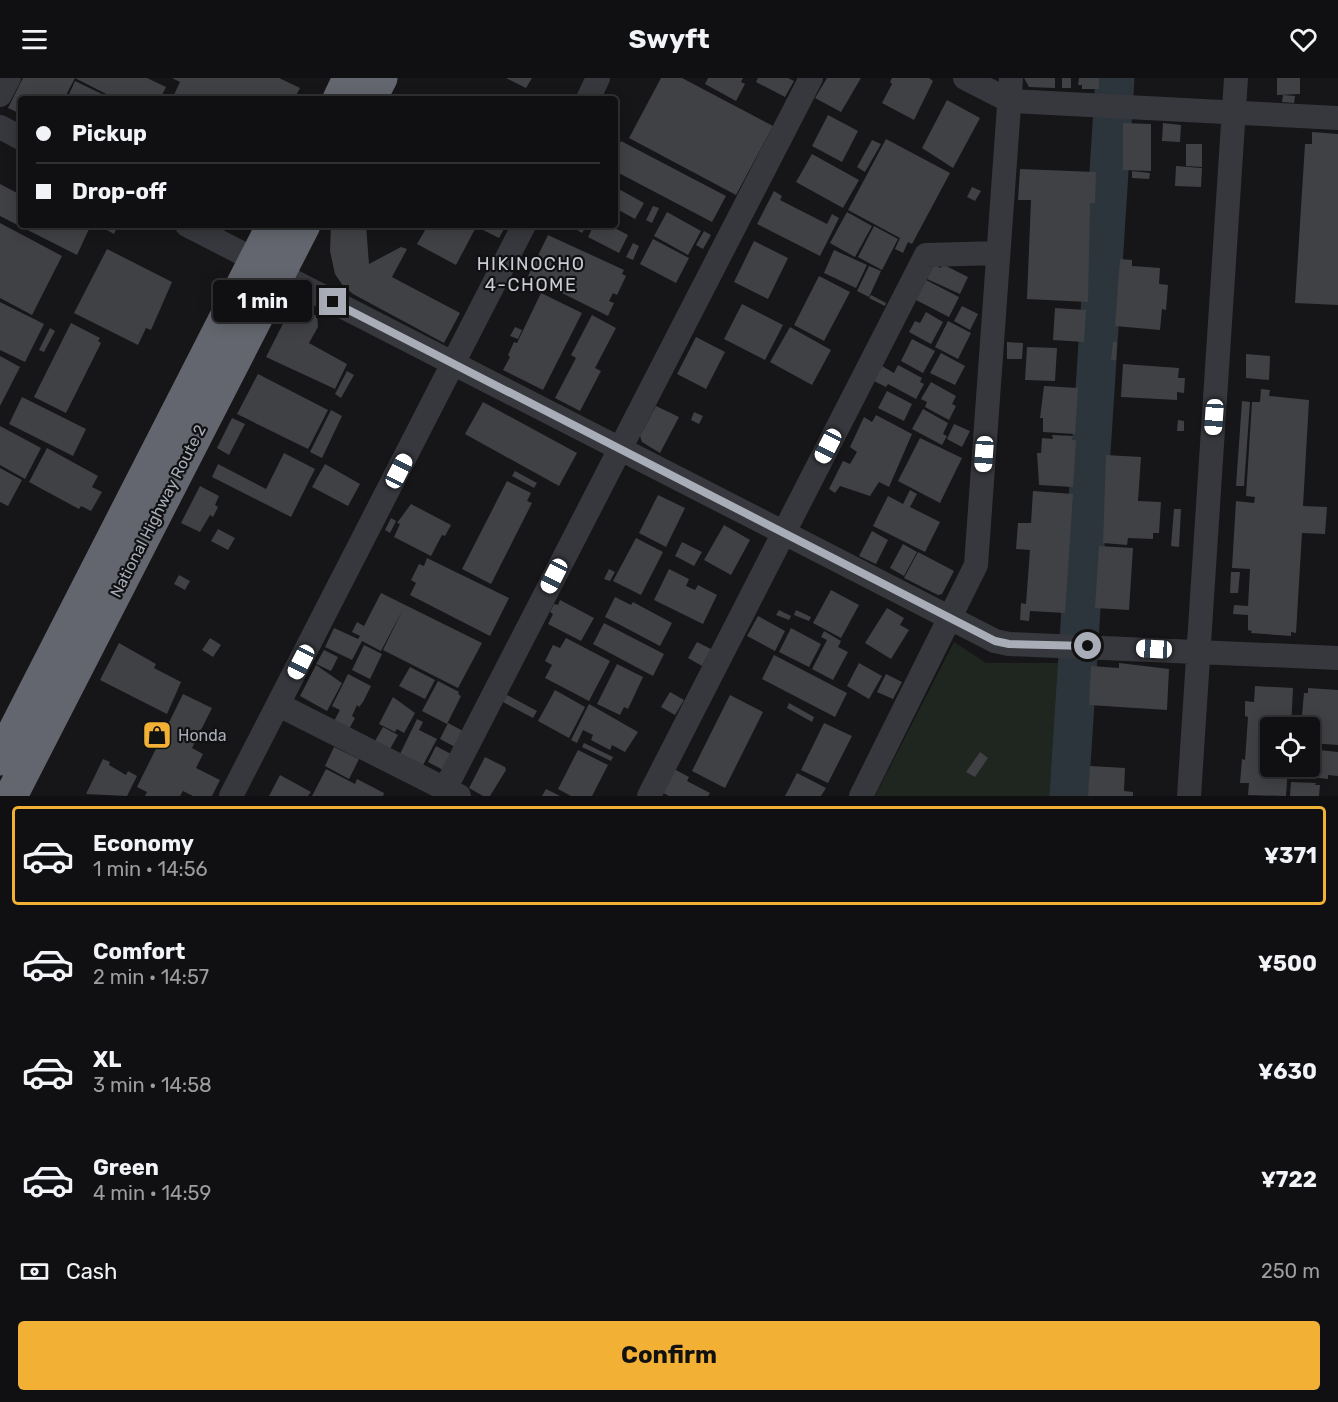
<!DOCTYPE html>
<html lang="en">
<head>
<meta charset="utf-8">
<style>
  body { margin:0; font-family:Rubik,sans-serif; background:#19191b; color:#f1f3f6; height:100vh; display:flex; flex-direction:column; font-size:22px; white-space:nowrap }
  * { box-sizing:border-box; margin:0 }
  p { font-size:20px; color:#9c9d9f }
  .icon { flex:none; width:33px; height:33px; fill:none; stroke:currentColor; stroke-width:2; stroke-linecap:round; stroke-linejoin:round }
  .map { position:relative; height:718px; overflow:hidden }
  .details { display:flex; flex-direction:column; background:#101012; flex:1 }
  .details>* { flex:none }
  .banner { position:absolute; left:18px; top:18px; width:600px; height:132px; border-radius:6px; box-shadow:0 3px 15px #0003,0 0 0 2px #303032; display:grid; align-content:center; height:132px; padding:0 18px; background:#101012 }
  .buttons { position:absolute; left:1260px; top:639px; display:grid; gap:12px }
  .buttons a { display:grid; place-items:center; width:60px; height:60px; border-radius:6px; background:#101012; box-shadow:0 3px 15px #0003,0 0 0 2px #303032; font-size:30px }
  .end { position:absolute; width:27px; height:27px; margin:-14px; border:8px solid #a8adb8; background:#111; box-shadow:0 0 0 3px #111 }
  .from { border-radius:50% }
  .bubble { position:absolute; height:42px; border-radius:6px; background:#101012; box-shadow:0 3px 15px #0003,0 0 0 2px #303032; font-size:20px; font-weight:700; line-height:42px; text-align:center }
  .car { position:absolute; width:18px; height:36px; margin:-18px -9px; border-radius:8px; box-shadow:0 0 4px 2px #0007; background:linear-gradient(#fff 24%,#345 0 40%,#fff 0 76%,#345 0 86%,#fff 0) }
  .banner b { display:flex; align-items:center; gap:21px; height:57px; font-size:22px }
  .banner b+b { border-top:2px solid #303032 }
  .banner i { width:15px; height:15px; background:#f1f3f6 }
  ul { padding:10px 0 0; list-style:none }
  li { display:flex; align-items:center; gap:18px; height:99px; margin:0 12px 9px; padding:0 6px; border:3px solid transparent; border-radius:6px }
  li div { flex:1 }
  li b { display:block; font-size:22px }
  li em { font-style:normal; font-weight:700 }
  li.active { border-color:#f2b134 }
  li>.icon { width:54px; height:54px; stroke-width:1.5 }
  .pay { display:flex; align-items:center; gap:15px; height:66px; padding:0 18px; font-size:22px }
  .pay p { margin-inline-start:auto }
  .primary-button { display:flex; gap:12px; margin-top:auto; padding:12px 18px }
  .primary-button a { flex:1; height:69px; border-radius:6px; background:#f2b134; color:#111; font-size:24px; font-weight:700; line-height:69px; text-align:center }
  header { display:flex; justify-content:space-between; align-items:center; height:78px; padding:0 18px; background:#101012; font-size:27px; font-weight:700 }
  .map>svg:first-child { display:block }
  .green { fill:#1e261f }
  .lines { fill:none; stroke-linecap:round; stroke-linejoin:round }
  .river { stroke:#2c353c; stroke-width:39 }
  .building { fill:#404145 }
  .minor { stroke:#37383d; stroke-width:24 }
  .highway { stroke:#63666e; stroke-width:33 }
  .route { stroke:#a8adb8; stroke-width:8 }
  .labels { text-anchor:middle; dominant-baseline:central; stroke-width:4.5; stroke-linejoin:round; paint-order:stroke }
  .street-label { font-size:16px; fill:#a8adb8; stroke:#111113 }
  .poi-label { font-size:16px; fill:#a8adb8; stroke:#111113; text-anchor:start }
  .neighbourhood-label { font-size:18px; letter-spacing:1.5px; fill:#c9ccd4; stroke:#111113 }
</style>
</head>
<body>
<header><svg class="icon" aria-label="menu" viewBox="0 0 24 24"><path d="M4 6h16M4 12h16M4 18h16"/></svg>Swyft<svg class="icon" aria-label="heart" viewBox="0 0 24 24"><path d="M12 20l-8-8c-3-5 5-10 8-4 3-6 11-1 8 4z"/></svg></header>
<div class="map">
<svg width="1338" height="718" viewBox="0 0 1338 718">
  <rect width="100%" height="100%" fill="#161618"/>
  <path class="green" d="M954 564 986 585H1067L1059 718H875Z"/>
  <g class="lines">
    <path class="river" d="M1069 718 1115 0"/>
  </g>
  <path class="building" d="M23 0H147L166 9 160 21H116L75 0 64 21H21V36L8 30Z
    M172 0H279L300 10 294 21H172L180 4Z
    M506 0H532L526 10Z
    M661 0H682L773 48 736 117 629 60Z
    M708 0H743L741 4 745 6 736 23 705 6Z
    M758 0H788L794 3 785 19 756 4Z
    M827 0H861L841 34 815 20Z
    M892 0H929L933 3 914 42 882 25 892 6 890 4Z
    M1024 0H1055V10L1029 9Z
    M1062 0H1071V10H1062Z
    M1079 0H1099V11H1082V7H1078Z
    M1277 0H1300V16L1277 17Z
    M75 3 102 16 100 21H67Z
    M1283 17 1295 18 1294 25 1282 24Z
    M947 22 980 40 953 90 922 70Z
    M828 37 858 53 842 84 812 68Z
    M1123 45 1151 46V93L1123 92Z
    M1163 45 1181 47 1180 64 1162 63Z
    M1312 54 1338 56V227L1295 225 1305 66H1312Z
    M886 61 950 95 912 166 908 164 903 175 895 171 900 160 848 132Z
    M872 62 881 66 865 94 857 89Z
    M621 63 726 118 712 144 615 93V74Z
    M1186 66H1202V89L1186 88Z
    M812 76 859 102 843 130 796 104Z
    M1176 88 1202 90 1201 109 1175 108Z
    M1020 91 1096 94 1095 125H1090L1088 224 1027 221 1031 122H1018Z
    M1132 93 1150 95 1149 101 1132 100Z
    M0 106 21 117V147H81L89 151 77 177 0 138Z
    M615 109 644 125 635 141 615 130Z
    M972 109 981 113 975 123 967 119Z
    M774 113 782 118 780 122 827 146 832 136 839 140 820 178 757 146Z
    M653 128 659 130 652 145 646 142Z
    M667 134 701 153 688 177 654 158Z
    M847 134 872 148 855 179 830 165Z
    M0 145 62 178 32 237 0 220Z
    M107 147H118L114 156 105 151Z
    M331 147H366L369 186 401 169 407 171 392 199 460 235 444 265 353 216 343 208 335 196 330 173Z
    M428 147H468L475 151 456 187 417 166Z
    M473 147H506L499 160Z
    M569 147H587L582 155Z
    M594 147H609L628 157 619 175 588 159Z
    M874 148 898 161 882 192 858 179Z
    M704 153 711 157 703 171 696 167Z
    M548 157 624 192 622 196 626 198 617 217 613 215 609 223 614 225 608 238 528 198Z
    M653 161 689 180 676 205 640 186Z
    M754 163 788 180 768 221 734 204Z
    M633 165 639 168 633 182 626 179Z
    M107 171 172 204 151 252 146 250 138 267 74 235Z
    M834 172 867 187 856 210 824 195Z
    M1120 181 1132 182V188L1160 190 1159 206 1168 207 1166 232 1162 231 1160 252 1115 248Z
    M942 186 968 199 960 216 927 201 934 187 941 190Z
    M869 188 881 193 869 219 857 213Z
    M819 198 850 214 824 263 794 247Z
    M926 202 959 219 949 239 916 222Z
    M541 215 582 235 543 312 503 292 510 279 508 277 514 264 517 265Z
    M871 217 886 225 885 228 869 220Z
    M0 224 44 246 25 284 0 272Z
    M742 226 783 247 765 282 724 261Z
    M292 228 317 238 318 249 309 265 347 286 335 311 266 279Z
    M962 228 978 236 970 252 954 243Z
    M1055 230 1086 232 1084 264 1053 262Z
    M926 234 943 244 931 266 909 254 915 243 920 245Z
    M592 237 616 250 595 290 601 293 580 333 555 320 576 280 571 277Z
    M948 243 971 255 958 281 935 269Z
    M71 245 100 260 98 263 101 265 66 335 34 319Z
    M515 249 522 252 518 261 510 258Z
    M790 249 831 272 812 307 770 284Z
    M50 250 55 253 44 274 39 272Z
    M696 259 725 274 706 311 677 296Z
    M912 261 935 273 923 295 901 283Z
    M1007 264 1023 265 1022 281H1007Z
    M1113 264H1117L1116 282H1111Z
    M1027 269 1057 270 1055 303 1025 302Z
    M941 275 965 288 955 307 930 295Z
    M1246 276 1270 278 1269 302 1246 300Z
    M0 278 20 289 0 328Z
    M1123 286 1179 290 1178 300H1185L1184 315 1177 314V322L1121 319Z
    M898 287 922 300 920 304 924 306 916 321 888 306 886 309 874 303 882 288 894 295Z
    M347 293 354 297 341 320 335 316Z
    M258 296 328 332 308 371 237 336Z
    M931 304 956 318 952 326 956 328 949 342 925 329 927 324 921 321Z
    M1044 308 1078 310 1075 356 1043 354V340H1040Z
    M1261 311 1270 312 1269 318 1309 322 1303 428 1327 429 1325 456 1302 455 1296 555 1291 554V558L1251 555 1252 553 1248 552V537L1233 536 1234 527 1248 528 1250 491 1232 490 1236 423 1254 425 1255 419 1246 418 1252 324H1260Z
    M887 313 912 326 904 343 878 330Z
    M22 319 86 351 73 378 9 346Z
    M1242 323 1250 324 1244 408H1236Z
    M483 324 577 375 559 408 465 356Z
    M656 328 679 339 660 375 642 364 640 358Z
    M923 331 948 345 943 356 947 358 942 367 912 351Z
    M331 332 342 338 322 380 310 374Z
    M694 334 703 338 699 346 691 342Z
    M876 337 912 356 889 409 879 404 870 418 840 408 835 415 829 411 843 383 850 386 857 374 850 369 864 339 872 344Z
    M232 340 245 346 229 377 217 370Z
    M1178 342 1184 343V353H1177Z
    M954 346 970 353 962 369 947 361Z
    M0 348 41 370 25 401 0 387Z
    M1052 357 1073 358 1072 362H1076L1073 409 1039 407 1037 375H1041L1042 360 1053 361Z
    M920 360 962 380 940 425 898 403Z
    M47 370 98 398 92 409 102 414 91 433 81 428 79 431 29 404Z
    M284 375 315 391 291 439 212 399 218 386 266 411Z
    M1106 377 1141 379 1138 423 1161 424 1159 455H1153V461L1128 460 1127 467 1103 465Z
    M325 386 360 406 348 428 312 409Z
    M0 390 22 402 8 428 0 424Z
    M515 393 537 405 534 410 512 398Z
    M507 403 531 415 527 423 532 425 491 506 462 491Z
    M200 408 219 418 215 427 218 429 213 439 210 437 200 454 181 445Z
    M910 412 917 416 910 429 940 444 925 474 873 448 888 418 903 426Z
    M1033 413 1073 416 1065 535 1030 533 1029 543 1020 542 1021 525 1026 526 1030 472 1016 471 1018 445H1031Z
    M658 417 685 430 666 469 639 455Z
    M411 426 451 447 445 458 442 457 431 478 394 459 400 446 397 445Z
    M1174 431H1181L1179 469 1171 468Z
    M391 440 396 443 390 455 385 452Z
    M724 447 750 462 731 497 704 482Z
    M218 451 235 460 228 472 211 463Z
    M872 453 888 462 876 486 859 478Z
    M636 460 663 474 641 517 613 503Z
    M682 464 702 474 694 488 675 478Z
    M903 466 917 474 904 498 890 490Z
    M1099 468 1133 470 1129 532 1095 530Z
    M918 474 954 493 942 516 938 517 904 500Z
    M427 480 509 520 490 558 410 517 416 505 411 502 419 486 424 488Z
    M609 491 615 494 610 503 604 501Z
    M669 491 689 501 686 508 695 512 698 507 717 517 703 546 654 522Z
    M1231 494H1240L1238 515H1230Z
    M179 497 190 503 185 512 174 506Z
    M831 512 859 527 841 560 813 545Z
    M381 515 482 565 458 610 383 572 403 531 381 573 362 563 352 582 325 569 334 550 358 561 360 558 352 554 357 544 364 548Z
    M615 519 631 527 633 524 672 545 660 568 605 539Z
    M560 522 594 540 581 563 548 546 553 536 550 534 554 526 558 527Z
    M887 530 904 540 900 547 909 552 891 581 865 565Z
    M779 532 791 538 789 542 776 537Z
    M796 532 811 539 809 543 794 537Z
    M758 538 785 553 775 573 747 558Z
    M604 545 664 576 653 598 593 566Z
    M791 550 821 566 809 589 779 574Z
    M824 553 841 563 838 569 848 574 833 602 812 591 827 562 821 559Z
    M210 560 221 567 213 579 202 572Z
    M566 560 610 583 589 623 545 600 552 587 545 583 553 567 560 570Z
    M697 564 711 571 702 588 688 580Z
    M119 565 156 586 154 590 181 604 167 636 100 602Z
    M364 567 382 576 370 601 352 592Z
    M324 572 338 579 331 593 316 586Z
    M774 577 847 615 835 639 762 601Z
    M859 585 882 598 869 621 847 608Z
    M1119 585 1169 591 1167 632 1089 627 1091 588 1119 590Z
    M617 586 643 599 628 631 624 629 620 637 597 626Z
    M316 587 342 605 327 633 300 618Z
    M410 589 435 602 425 621 399 608Z
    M348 596 371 608 363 624 359 629 357 627 352 638 355 640 349 651 334 643 340 632 332 628Z
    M886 596 902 604 893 621 877 614Z
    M438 603 459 614 458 616 461 618 447 646 422 633Z
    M1255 608 1293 610 1291 650H1270V688H1288L1286 718 1248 717 1249 705H1240L1242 681 1245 682 1248 639 1245 638V623L1254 624Z
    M1308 610 1338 612V667L1310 665V650H1305L1306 637H1302L1304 615H1308Z
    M555 612 585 629 569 660 538 643Z
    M670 614 684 622 675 637 661 629Z
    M183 616 212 630 192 670 203 676 196 690 220 702 212 718H193L183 713 180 718H145L147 714 137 709Z
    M507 617 537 633 533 640 503 624Z
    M730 617 763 634 725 710 692 693Z
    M393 619 415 635 404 655 397 651 395 654 379 646Z
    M789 625 814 639 812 644 787 630Z
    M589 626 638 654 625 674 612 667 610 672 591 662 593 657 583 652 577 665 571 662Z
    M417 641 423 644 419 652 437 661 423 687 400 676Z
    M448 645 463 653 455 669 440 661Z
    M824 645 852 658 828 705 801 692Z
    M383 649 398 657 390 671 375 663Z
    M584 665 613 679 611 683 582 669Z
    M436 668 451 676 443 692 428 684Z
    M334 669 359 681 349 701 325 688Z
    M1310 671 1338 674V698L1328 697V701L1294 697 1295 688H1310Z
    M578 672 608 687 592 718H571L558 711Z
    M980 674 988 680 975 699 966 694Z
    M485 679 505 689 506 692 490 718H483L469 710Z
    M103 681 110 684 109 687 126 697 128 693 137 698 127 718 86 716Z
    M1090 688 1125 690 1124 713 1133 714V718H1088Z
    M326 691 355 706 357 701 384 715 383 718H312Z
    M674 691 689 699 687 703 710 715 708 718H669L663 715Z
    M797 695 826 710 821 718H785Z
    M280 697 311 714 308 718H269Z
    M1291 704 1316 705 1315 707H1320L1319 718H1290Z
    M546 711 560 718H542Z"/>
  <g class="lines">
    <path class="minor" d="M965 0 1010 23 1338 40
      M0 17 9 0
      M588 21 598 0
      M0 49 21 60
      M187 147 255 182
      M279 196 995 563 1009 566 1338 580
      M279 627 459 718
      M445 711 811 0
      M231 718 524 147
      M649 718 926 177 998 175
      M861 718 976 487 1011 0
      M1189 718 1236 0"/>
    <path class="highway" d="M339 21 349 0
      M370 21 381 0
      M0 681 273 147
      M11 718 304 147"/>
  </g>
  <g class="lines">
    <path class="route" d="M333 224 995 563 1009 566 1088 568"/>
  </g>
  <defs>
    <g id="shop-square" transform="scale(1.5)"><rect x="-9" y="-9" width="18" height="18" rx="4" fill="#f2b134" stroke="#111113"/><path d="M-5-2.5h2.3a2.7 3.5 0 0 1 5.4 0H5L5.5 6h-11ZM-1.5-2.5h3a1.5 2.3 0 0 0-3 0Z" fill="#111"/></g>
  </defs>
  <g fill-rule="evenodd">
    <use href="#shop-square" x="157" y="657"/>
  </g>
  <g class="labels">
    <g class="street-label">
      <text transform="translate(158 433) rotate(-63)">National Highway Route 2</text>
    </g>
    <g class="poi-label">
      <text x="178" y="657">Honda</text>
    </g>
    <g class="neighbourhood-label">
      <text x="531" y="186">HIKINOCHO<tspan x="531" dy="21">4-CHOME</tspan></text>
    </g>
  </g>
</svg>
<div class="buttons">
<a><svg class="icon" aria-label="locate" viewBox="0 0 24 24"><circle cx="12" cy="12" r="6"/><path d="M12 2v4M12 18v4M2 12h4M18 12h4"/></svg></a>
</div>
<i class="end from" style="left:1088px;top:568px"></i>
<i class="end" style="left:333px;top:224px"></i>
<div class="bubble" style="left:213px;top:202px;width:99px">1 min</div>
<i class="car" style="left:1214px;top:339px;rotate:184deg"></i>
<i class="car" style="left:828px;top:368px;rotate:207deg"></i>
<i class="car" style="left:984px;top:376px;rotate:184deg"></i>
<i class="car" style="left:399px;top:393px;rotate:27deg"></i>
<i class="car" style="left:554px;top:498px;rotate:207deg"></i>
<i class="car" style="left:1154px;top:571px;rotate:273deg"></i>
<i class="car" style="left:301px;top:584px;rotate:207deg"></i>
<div class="banner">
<b><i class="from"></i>Pickup</b>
<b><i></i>Drop-off</b>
</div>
</div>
<section class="details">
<ul>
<li class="active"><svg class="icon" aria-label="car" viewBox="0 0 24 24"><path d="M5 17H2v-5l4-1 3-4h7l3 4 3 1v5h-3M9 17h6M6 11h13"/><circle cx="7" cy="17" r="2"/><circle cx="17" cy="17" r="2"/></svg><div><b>Economy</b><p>1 min · 14:56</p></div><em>¥371</em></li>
<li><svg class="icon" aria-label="car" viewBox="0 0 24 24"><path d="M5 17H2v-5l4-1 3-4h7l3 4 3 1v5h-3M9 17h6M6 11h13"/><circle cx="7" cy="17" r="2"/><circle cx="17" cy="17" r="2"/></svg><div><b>Comfort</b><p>2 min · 14:57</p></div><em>¥500</em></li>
<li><svg class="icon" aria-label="car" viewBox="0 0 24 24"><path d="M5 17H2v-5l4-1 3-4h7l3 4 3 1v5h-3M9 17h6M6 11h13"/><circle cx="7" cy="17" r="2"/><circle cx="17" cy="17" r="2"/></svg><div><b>XL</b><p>3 min · 14:58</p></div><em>¥630</em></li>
<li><svg class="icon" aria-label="car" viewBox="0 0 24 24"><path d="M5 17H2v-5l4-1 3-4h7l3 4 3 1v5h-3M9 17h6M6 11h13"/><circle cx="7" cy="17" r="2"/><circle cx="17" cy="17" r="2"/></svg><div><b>Green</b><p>4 min · 14:59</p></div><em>¥722</em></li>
</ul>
<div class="pay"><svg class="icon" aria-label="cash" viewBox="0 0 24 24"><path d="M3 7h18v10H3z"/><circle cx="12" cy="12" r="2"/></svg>Cash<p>250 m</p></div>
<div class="primary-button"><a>Confirm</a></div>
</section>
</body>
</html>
